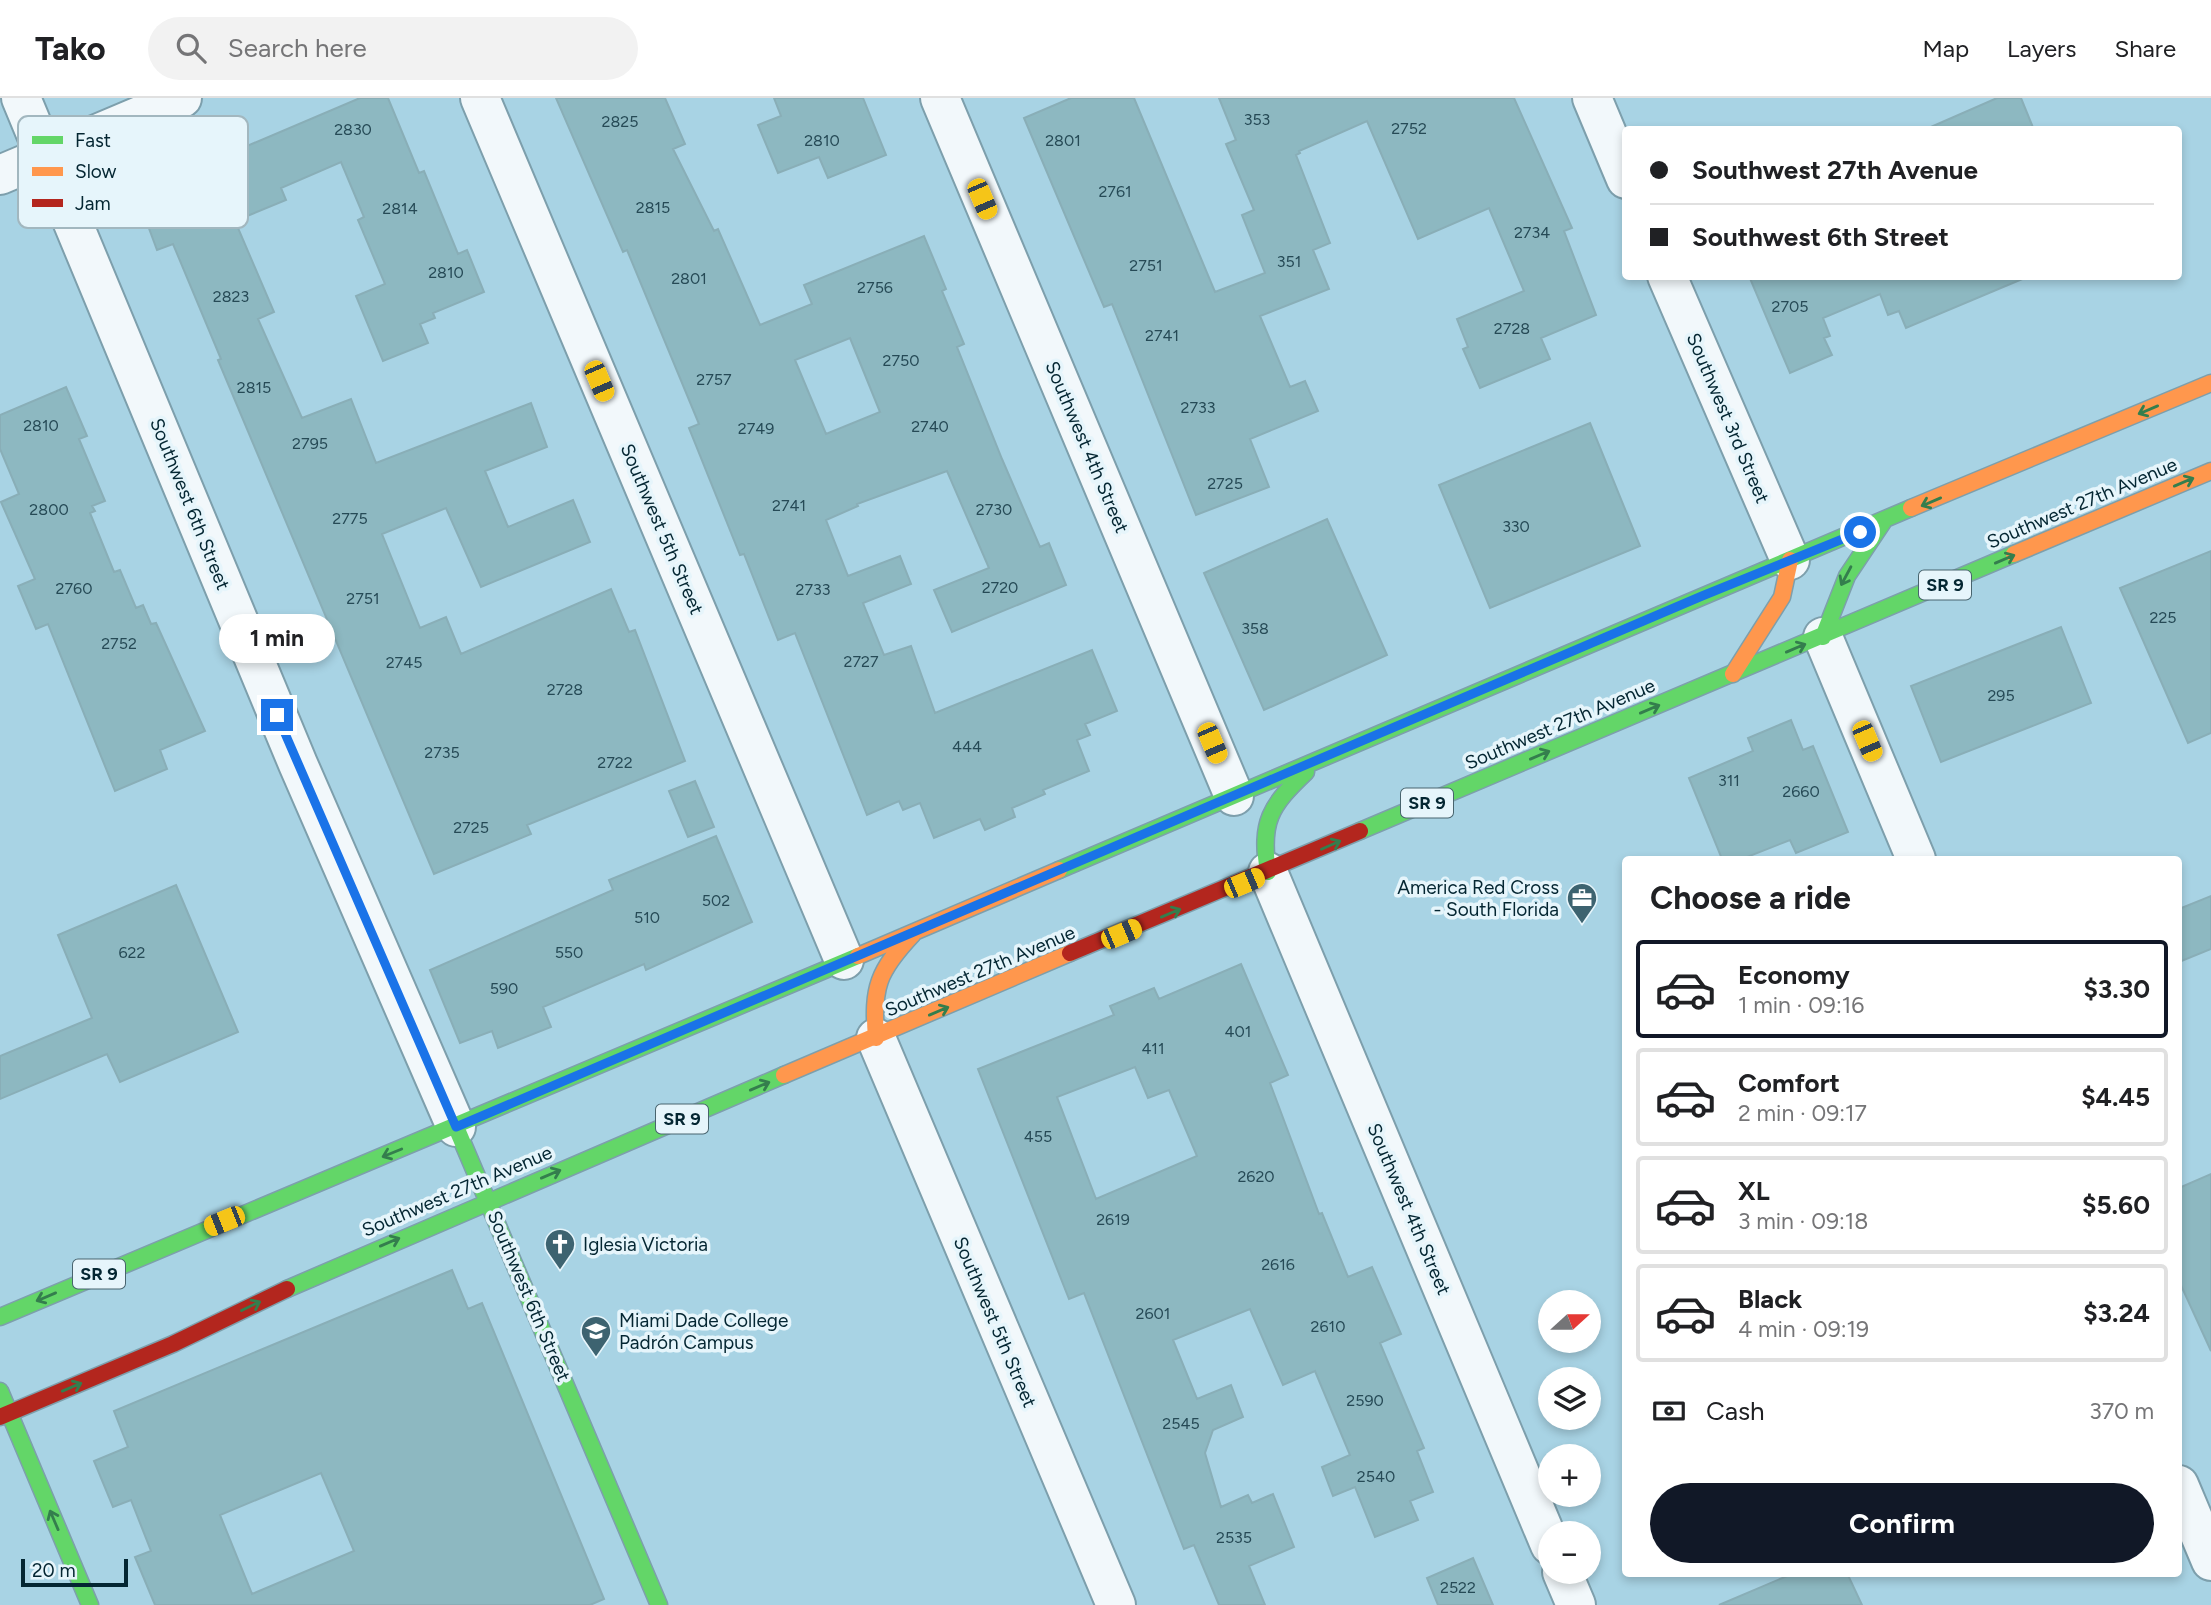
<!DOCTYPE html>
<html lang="en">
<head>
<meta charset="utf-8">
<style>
  body { margin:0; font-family:Figtree,sans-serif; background:#f2f2f2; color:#202124; height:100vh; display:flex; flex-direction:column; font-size:26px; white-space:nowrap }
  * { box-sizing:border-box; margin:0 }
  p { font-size:23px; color:#757577 }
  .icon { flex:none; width:38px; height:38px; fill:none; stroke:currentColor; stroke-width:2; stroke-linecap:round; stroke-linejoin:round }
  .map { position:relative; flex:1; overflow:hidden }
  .sheet { position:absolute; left:1622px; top:758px; width:560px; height:721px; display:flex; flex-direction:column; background:#fff; border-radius:7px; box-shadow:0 4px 10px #0003 }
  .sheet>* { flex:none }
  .guide { position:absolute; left:1622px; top:28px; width:560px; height:154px; border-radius:7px; box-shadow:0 4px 10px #0003; display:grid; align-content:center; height:154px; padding:0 28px; background:#fff }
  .needle { width:46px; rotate:69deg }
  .controls { position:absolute; left:1538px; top:1192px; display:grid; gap:14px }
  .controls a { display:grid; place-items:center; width:63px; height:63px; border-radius:50%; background:#fff; box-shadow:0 4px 10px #0003; font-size:35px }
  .scale { position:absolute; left:21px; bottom:18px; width:107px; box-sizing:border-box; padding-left:7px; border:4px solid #042632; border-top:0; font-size:19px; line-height:24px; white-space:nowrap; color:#042632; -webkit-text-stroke:5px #e6f5fb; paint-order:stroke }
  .end { position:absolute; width:32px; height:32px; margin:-16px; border:9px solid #1a73e8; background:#fff; box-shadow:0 0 0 4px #fff }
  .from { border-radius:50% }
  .bubble { position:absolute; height:49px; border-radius:24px; background:#fff; box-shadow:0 4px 10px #0003; font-size:23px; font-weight:700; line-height:49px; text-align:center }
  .car { position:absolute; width:21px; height:42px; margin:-21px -10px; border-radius:9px; box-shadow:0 0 5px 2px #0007; background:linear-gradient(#f5c518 24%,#345 0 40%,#f5c518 0 76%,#345 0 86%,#f5c518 0) }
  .guide b { display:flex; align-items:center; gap:24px; height:66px; font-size:26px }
  .guide b+b { border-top:2px solid #e0e0e0 }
  .guide i { width:18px; height:18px; background:#202124 }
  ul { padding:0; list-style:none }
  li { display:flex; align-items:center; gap:21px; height:98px; margin:0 14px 10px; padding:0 14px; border:4px solid #e0e0e0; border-radius:7px }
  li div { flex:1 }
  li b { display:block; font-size:26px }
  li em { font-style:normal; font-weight:700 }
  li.on { border-color:#111827 }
  li>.icon { width:63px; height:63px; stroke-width:1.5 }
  h2 { padding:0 28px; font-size:32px; line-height:84px }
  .pay { display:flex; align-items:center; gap:18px; height:77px; padding:0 28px; font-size:26px }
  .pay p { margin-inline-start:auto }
  .cta { display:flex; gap:14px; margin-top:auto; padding:14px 28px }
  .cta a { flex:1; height:80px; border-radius:42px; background:#111827; color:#fff; font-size:28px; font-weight:700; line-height:80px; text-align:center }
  header { display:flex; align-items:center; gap:42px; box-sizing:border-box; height:98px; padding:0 35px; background:#fff; border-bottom:2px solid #e0e0e0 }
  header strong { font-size:33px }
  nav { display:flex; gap:38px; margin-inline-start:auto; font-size:24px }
  .search { width:490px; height:63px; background:#f2f2f2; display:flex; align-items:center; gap:18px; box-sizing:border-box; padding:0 24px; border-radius:38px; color:#757577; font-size:26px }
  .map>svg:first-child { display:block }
  .building { fill:#8db8c1; stroke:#89aeb7; stroke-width:2; fill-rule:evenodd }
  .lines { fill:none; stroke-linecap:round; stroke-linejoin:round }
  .street-casing { stroke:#7d9fac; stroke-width:42 }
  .fast-casing { stroke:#7d9fac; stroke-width:19 }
  .slow-casing { stroke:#7d9fac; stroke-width:19 }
  .jam-casing { stroke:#7d9fac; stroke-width:19 }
  .street { stroke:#f2f8fb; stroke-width:38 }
  .fast { stroke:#63d668; stroke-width:16 }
  .slow { stroke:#ff974d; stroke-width:16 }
  .jam { stroke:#b3261e; stroke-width:16 }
  .oneway { stroke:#347e4d }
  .route { stroke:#1a73e8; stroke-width:9 }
  .labels { text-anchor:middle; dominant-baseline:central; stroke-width:7; stroke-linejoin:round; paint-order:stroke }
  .number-label { font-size:16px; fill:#264a56 }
  .shield { fill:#e6f5fb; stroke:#48646e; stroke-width:2 }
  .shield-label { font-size:18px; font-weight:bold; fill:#042632 }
  .street-label { font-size:19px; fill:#042632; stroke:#e6f5fb }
  .poi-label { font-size:19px; fill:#042632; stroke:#e6f5fb; text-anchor:start }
  .key { fill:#e6f5fb; stroke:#a2b7bf; stroke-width:2 }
  .key-label { font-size:19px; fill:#042632 }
</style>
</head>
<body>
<header>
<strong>Tako</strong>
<div class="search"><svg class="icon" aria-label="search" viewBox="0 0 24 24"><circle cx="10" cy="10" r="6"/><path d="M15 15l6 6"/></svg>Search here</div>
<nav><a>Map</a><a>Layers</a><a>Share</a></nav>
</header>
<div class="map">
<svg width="2211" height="1507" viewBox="0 0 2211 1507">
  <rect width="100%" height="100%" fill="#a8d3e4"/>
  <path class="building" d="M360 0H388L419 75 424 73 458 156 467 152 484 194 433 215 435 220 420 226 428 245 383 263 356 198 385 186 358 122 364 119 341 64 281 90 286 102 235 123 274 214 258 221 302 320 351 301 376 365 531 305 547 349 485 373 508 429 573 402 590 444 481 489 446 410 382 436 420 530 446 519 461 556 611 491 629 534 635 532 685 663 527 727 531 736 434 776 218 262 221 261 173 146 157 152 137 98 243 57 240 51Z
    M556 0H665L685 46 673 51 714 133 718 131 760 227 812 206 804 187 924 138 946 191 942 193 964 246 957 249 1002 361 1040 449 1049 445 1066 487 952 534 934 492 989 470 947 373 857 406 858 408 826 422 848 478 900 458 911 486 863 505 884 557 911 548 935 615 1092 552 1117 613 1085 626 1090 637 1077 642 1089 673 1043 692 1045 696 1012 710 1015 719 985 732 980 721 934 740 920 705 903 712 899 703 867 717 795 535 778 542 744 456 740 457 689 330 699 326 627 152 623 154ZM850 240 880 314 826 336 795 262Z
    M774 0H863L886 57 828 80 819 59 778 75 758 27 781 18Z
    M1071 0H1134L1215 194 1265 175 1242 117 1254 112 1226 46 1236 42 1219 0H1514L1572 130 1564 133 1596 217 1541 240 1550 261 1480 290 1463 251 1468 249 1457 221 1524 193 1489 110 1418 141 1367 23 1299 53 1300 55 1296 57 1330 145 1313 152 1329 191 1260 218 1290 289 1305 283 1318 313 1250 341 1269 389 1196 417 1112 206 1104 209 1024 20Z
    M1997 0H2021L2034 32H1924Z
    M1749 178 2027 179 1906 230 1899 213 1888 217 1880 196 1823 220 1830 238 1824 240 1832 257 1790 275Z
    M66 289 87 338 79 341 105 403 92 408 95 413 90 415 114 474 120 472 136 510 143 507 151 526 156 525 205 633 160 652 167 671 115 693 48 526 36 531 18 488 35 481 1 404 19 396 0 351V317Z
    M1590 325 1640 448 1490 510 1439 387Z
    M1327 421 1387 557 1264 612 1204 475Z
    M2211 453V635L2188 645 2120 490Z
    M2061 529 2091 605 1941 664 1911 588Z
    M1791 622 1803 652 1813 648 1848 734 1796 755 1790 742 1742 761H1722L1689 680 1753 653 1748 640Z
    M695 683 714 729 688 739 669 693Z
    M716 738 752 824 646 872 644 866 543 909 551 929 498 950 492 933 460 945 430 872 613 792 609 782Z
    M176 787 238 934 120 984 107 956 0 1001V958L92 920 58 837Z
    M2211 798V851L2179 864V811Z
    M1241 866 1288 977 1270 985 1319 1116 1322 1115 1348 1179 1372 1169 1401 1236 1380 1245 1424 1350 1417 1353 1433 1394 1410 1403 1418 1422 1375 1439 1355 1389 1333 1398 1322 1369 1350 1357 1315 1273 1283 1287 1250 1211 1173 1242 1197 1301 1231 1287 1243 1319 1213 1332 1205 1355 1221 1409 1248 1397 1252 1405 1273 1396 1294 1449 1249 1468 1265 1507H1219L1194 1447 1184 1451 1084 1195 1069 1201 978 971 1114 917 1110 908 1154 890 1159 901ZM1135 969 1148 1000 1169 992 1197 1058 1096 1101 1057 999Z
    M2211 1076V1253L2179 1183V1090Z
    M452 1172 468 1211 482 1205 604 1501 590 1507H155L135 1459 151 1453 131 1402 113 1409 94 1363 128 1349 114 1313ZM321 1375 354 1453 252 1496 220 1417Z
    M1473 1460 1493 1507H1438L1427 1480Z
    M1794 1475H1847L1862 1507H1719Z"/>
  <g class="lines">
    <g class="street-casing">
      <path id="street" d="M21 0 298 666 456 1029
        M480 0 844 862
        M940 0 1234 698
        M1592 0 1626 81
        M0 77 182 0
        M1667 178 1790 462
        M1823 539 1916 761
        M1268 774 1550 1447
        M876 940 1116 1507
        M2179 1387 2211 1463
        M1562 1474 1576 1507"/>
    </g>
    <g class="fast-casing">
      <path id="fast" d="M1823 539 1847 478 1883 424
        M1360 733 2014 456
        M1059 772 1911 410
        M1268 774C1260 724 1270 708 1306 674
        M456 1029 659 1507
        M287 1191 784 977
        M0 1219 858 858
        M0 1293 90 1507"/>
    </g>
    <g class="slow-casing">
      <path id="slow" d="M1911 410 2211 285
        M2014 456 2211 373
        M1733 576 1782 499 1790 462
        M858 858 1059 772
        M876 940C872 889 878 873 913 836
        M784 977 1070 855"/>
    </g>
    <g class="jam-casing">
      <path id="jam" d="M1070 855 1360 733
        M0 1319 173 1246 287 1191"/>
    </g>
    <use href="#street" class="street"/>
    <use href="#fast" class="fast"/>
    <use href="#slow" class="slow"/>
    <use href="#jam" class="jam"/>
  </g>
  <defs><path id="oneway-shaft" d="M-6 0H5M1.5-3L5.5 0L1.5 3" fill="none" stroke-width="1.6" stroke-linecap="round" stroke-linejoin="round" transform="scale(1.75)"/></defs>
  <g class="oneway">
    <use href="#oneway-shaft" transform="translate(2148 312) rotate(157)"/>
    <use href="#oneway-shaft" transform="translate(2184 384) rotate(-23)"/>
    <use href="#oneway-shaft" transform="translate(1931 404) rotate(157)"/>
    <use href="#oneway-shaft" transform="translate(2005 461) rotate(-23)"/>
    <use href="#oneway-shaft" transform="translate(1846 478) rotate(118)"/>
    <use href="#oneway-shaft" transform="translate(1796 550) rotate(-23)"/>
    <use href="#oneway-shaft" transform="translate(1650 611) rotate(-23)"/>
    <use href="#oneway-shaft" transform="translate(1540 657) rotate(-23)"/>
    <use href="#oneway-shaft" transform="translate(1331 747) rotate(-24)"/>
    <use href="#oneway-shaft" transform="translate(1171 815) rotate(-23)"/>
    <use href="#oneway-shaft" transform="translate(939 913) rotate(-23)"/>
    <use href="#oneway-shaft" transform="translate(760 988) rotate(-23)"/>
    <use href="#oneway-shaft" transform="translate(392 1055) rotate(158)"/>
    <use href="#oneway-shaft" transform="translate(551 1076) rotate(-23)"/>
    <use href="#oneway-shaft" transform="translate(390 1144) rotate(-23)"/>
    <use href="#oneway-shaft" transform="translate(46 1199) rotate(157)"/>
    <use href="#oneway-shaft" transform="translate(251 1208) rotate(-26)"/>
    <use href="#oneway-shaft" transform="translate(72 1289) rotate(-23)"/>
    <use href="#oneway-shaft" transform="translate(54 1422) rotate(-113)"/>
  </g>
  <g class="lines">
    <path class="route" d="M277 617 456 1029 1702 498 1860 434"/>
  </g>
  <defs>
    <g id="office-pin" transform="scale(1.575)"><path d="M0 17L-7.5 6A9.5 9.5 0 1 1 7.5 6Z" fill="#3d6370" stroke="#e6f5fb"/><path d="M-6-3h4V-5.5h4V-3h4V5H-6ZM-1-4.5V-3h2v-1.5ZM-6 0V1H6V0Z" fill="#fff"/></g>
    <g id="church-pin" transform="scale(1.575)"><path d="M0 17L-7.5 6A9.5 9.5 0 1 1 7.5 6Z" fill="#3d6370" stroke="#e6f5fb"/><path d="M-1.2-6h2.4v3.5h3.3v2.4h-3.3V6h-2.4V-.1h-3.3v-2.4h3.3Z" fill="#fff"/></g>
    <g id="university-pin" transform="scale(1.575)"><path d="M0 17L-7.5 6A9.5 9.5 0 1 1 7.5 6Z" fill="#3d6370" stroke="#e6f5fb"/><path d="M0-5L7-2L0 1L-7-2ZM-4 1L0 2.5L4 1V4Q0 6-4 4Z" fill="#fff"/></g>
  </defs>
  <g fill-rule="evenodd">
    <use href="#office-pin" x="1582" y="800"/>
    <use href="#church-pin" x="560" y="1146"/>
    <use href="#university-pin" x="596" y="1233"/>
  </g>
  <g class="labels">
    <g class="number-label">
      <text x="1257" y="21">353</text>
      <text x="620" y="23">2825</text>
      <text x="1409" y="30">2752</text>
      <text x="353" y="31">2830</text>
      <text x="822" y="42">2810</text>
      <text x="1063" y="42">2801</text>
      <text x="1115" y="93">2761</text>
      <text x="653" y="109">2815</text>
      <text x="400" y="110">2814</text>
      <text x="1532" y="134">2734</text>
      <text x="1289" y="163">351</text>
      <text x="1146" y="167">2751</text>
      <text x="446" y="174">2810</text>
      <text x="689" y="180">2801</text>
      <text x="875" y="189">2756</text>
      <text x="231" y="198">2823</text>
      <text x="1790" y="208">2705</text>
      <text x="1512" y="230">2728</text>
      <text x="1162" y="237">2741</text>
      <text x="901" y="262">2750</text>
      <text x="714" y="281">2757</text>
      <text x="254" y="289">2815</text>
      <text x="1198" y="309">2733</text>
      <text x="41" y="327">2810</text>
      <text x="930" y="328">2740</text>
      <text x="756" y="330">2749</text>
      <text x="310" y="345">2795</text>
      <text x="1225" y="385">2725</text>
      <text x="789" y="407">2741</text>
      <text x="49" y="411">2800</text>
      <text x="994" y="411">2730</text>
      <text x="350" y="420">2775</text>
      <text x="1516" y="428">330</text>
      <text x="1000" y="489">2720</text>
      <text x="74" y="490">2760</text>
      <text x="813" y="491">2733</text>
      <text x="363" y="500">2751</text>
      <text x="2163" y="519">225</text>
      <text x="1255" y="530">358</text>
      <text x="119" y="545">2752</text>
      <text x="861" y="563">2727</text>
      <text x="404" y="564">2745</text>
      <text x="565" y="591">2728</text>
      <text x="2001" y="597">295</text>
      <text x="967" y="648">444</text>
      <text x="442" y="654">2735</text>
      <text x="615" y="664">2722</text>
      <text x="1729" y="682">311</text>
      <text x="1801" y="693">2660</text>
      <text x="471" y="729">2725</text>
      <text x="716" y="802">502</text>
      <text x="647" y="819">510</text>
      <text x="132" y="854">622</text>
      <text x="569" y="854">550</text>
      <text x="504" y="890">590</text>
      <text x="1238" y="933">401</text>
      <text x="1153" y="950">411</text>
      <text x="1038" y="1038">455</text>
      <text x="1256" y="1078">2620</text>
      <text x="1113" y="1121">2619</text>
      <text x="1278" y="1166">2616</text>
      <text x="1153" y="1215">2601</text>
      <text x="1328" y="1228">2610</text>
      <text x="1365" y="1302">2590</text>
      <text x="1181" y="1325">2545</text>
      <text x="1376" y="1378">2540</text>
      <text x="1234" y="1439">2535</text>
      <text x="1458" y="1489">2522</text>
    </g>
    <g class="shield">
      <rect x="1919" y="472.5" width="52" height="29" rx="5"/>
      <rect x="1401" y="690.5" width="52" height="29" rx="5"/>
      <rect x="656" y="1006.5" width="52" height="29" rx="5"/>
      <rect x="73" y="1161.5" width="52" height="29" rx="5"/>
    </g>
    <g class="shield-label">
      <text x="1945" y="487">SR 9</text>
      <text x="1427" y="705">SR 9</text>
      <text x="682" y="1021">SR 9</text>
      <text x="99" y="1176">SR 9</text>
    </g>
    <g class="street-label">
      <text transform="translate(1728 320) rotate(67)">Southwest 3rd Street</text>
      <text transform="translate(1087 349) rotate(67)">Southwest 4th Street</text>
      <text transform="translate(2082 405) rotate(-23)">Southwest 27th Avenue</text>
      <text transform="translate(190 406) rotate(68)">Southwest 6th Street</text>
      <text transform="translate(662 431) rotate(67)">Southwest 5th Street</text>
      <text transform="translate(1560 626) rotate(-23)">Southwest 27th Avenue</text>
      <text transform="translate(980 873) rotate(-23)">Southwest 27th Avenue</text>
      <text transform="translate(457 1093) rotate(-23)">Southwest 27th Avenue</text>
      <text transform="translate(1409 1111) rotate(67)">Southwest 4th Street</text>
      <text transform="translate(529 1198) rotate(67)">Southwest 6th Street</text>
      <text transform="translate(995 1224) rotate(67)">Southwest 5th Street</text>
    </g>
    <g class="poi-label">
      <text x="1559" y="789" text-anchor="end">America Red Cross<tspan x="1559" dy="22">- South Florida</tspan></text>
      <text x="583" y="1146">Iglesia Victoria</text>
      <text x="619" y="1222">Miami Dade College<tspan x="619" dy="22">Padrón Campus</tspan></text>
    </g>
  </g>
  <rect x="18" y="18" width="230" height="112" rx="10" class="key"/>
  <rect x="32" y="38" width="31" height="8" fill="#63d668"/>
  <rect x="32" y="69" width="31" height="9" fill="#ff974d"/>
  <rect x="32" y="101" width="31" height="8" fill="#b3261e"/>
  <g class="key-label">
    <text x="75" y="49">Fast</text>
    <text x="75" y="80">Slow</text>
    <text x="75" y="112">Jam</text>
  </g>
</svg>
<div class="controls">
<a><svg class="needle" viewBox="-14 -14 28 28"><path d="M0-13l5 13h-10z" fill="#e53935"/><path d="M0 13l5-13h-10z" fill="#757577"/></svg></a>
<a><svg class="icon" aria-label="layers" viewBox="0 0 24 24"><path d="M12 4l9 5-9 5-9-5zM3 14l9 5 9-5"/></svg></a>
<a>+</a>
<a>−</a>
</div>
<div class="scale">20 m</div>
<i class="end from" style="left:1860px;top:434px"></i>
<i class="end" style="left:277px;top:617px"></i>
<div class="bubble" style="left:219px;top:516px;width:116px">1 min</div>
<i class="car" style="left:982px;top:101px;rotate:157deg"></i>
<i class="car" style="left:599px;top:283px;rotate:157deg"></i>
<i class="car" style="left:1867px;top:643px;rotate:157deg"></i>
<i class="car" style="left:1212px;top:645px;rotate:157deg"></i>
<i class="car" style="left:1244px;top:785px;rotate:67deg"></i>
<i class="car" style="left:1121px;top:836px;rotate:67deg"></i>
<i class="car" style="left:224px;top:1123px;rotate:248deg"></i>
<div class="guide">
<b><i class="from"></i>Southwest 27th Avenue</b>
<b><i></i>Southwest 6th Street</b>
</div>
<section class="sheet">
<h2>Choose a ride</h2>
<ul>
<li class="on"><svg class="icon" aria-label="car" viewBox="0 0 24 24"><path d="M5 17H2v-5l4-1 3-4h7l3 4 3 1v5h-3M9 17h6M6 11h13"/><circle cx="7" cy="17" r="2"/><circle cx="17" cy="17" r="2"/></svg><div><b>Economy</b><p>1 min · 09:16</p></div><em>$3.30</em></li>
<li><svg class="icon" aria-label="car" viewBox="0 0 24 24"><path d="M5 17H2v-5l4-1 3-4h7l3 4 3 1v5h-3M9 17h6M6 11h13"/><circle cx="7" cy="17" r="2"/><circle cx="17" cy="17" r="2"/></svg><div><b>Comfort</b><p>2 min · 09:17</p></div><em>$4.45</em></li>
<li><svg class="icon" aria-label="car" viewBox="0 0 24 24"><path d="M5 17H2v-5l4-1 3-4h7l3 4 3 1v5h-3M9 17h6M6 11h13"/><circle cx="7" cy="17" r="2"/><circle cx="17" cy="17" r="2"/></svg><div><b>XL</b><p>3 min · 09:18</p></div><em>$5.60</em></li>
<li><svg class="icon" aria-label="car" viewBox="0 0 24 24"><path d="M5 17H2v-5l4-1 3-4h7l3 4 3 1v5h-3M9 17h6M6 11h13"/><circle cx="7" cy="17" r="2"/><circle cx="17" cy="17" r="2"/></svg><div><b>Black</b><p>4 min · 09:19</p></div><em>$3.24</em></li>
</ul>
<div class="pay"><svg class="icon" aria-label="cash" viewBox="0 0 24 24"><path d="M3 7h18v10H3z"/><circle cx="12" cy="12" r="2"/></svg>Cash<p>370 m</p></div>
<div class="cta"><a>Confirm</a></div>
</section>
</div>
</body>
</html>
